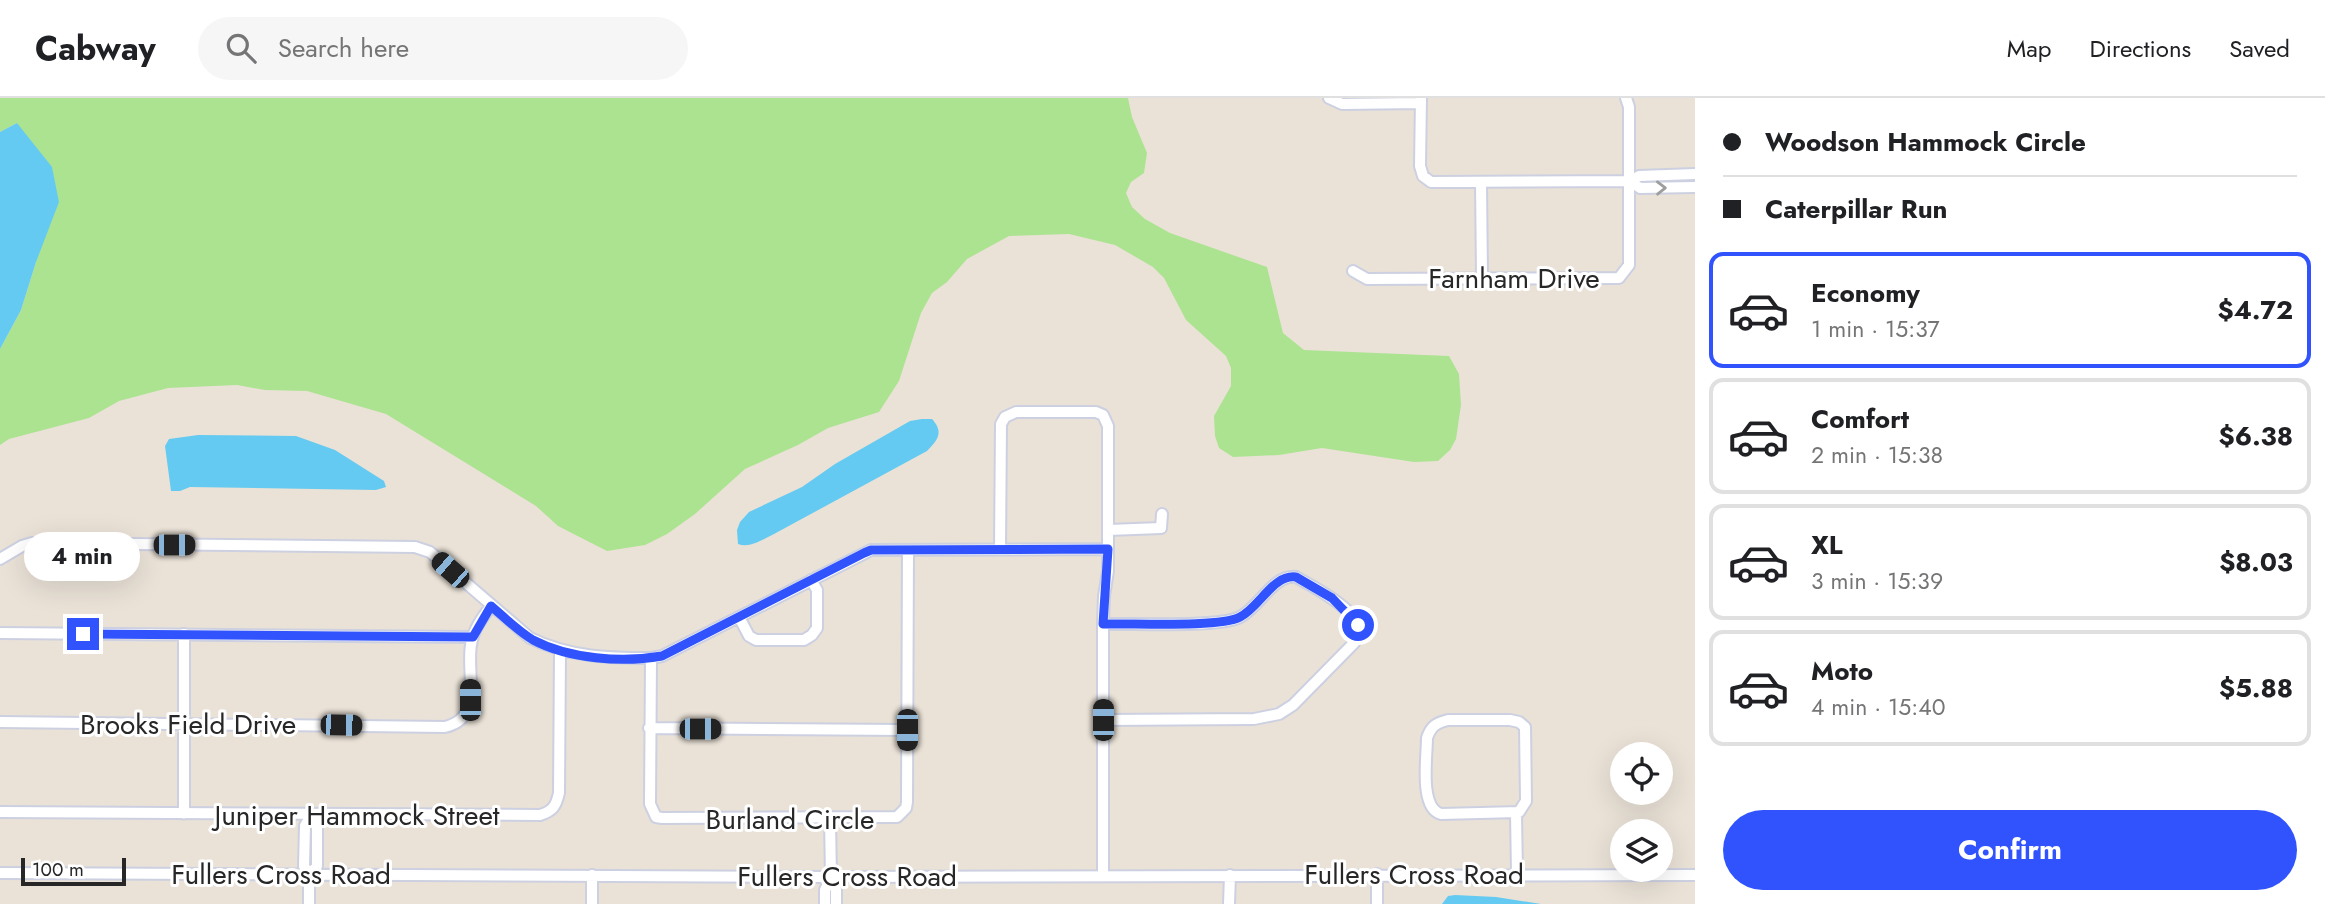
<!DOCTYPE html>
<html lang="en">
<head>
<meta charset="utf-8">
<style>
  body { margin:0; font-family:Jost,sans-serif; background:#f6f6f6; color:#202124; height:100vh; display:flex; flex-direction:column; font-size:26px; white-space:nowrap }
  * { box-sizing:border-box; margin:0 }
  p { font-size:23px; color:#757577 }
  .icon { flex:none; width:38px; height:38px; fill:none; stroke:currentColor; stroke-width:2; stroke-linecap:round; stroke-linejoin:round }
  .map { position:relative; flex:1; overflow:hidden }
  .side { display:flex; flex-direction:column; background:#fff; width:630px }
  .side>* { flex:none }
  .guide { display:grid; align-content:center; height:154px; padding:0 28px; background:#fff }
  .buttons { position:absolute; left:1610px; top:644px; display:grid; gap:14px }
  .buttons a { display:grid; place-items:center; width:63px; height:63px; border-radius:50%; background:#fff; box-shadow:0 7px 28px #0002; font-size:35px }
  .scale { position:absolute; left:21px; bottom:18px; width:105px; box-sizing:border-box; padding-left:7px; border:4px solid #272727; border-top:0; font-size:19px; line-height:24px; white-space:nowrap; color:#272727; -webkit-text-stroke:5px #fff; paint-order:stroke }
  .end { position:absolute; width:32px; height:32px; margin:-16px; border:9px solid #3053fe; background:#fff; box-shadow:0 0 0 4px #fff }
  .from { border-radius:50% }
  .bubble { position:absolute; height:49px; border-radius:24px; background:#fff; box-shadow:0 7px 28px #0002; font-size:23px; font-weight:700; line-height:49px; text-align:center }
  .car { position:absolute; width:21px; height:42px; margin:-21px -10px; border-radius:9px; box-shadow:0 0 5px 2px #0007; background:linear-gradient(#222 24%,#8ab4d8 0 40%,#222 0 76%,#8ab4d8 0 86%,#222 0) }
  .guide b { display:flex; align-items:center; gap:24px; height:66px; font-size:26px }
  .guide b+b { border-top:2px solid #e0e0e0 }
  .guide i { width:18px; height:18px; background:#202124 }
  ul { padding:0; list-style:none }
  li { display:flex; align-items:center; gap:21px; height:116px; margin:0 14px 10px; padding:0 14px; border:4px solid #e0e0e0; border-radius:14px }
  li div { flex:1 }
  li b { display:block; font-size:26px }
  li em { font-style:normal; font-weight:700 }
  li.active { border-color:#3053fe }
  li>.icon { width:63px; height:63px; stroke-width:1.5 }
  .primary-button { display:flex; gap:14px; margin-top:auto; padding:14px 28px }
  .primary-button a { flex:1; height:80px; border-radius:42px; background:#3053fe; color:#fff; font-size:28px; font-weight:700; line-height:80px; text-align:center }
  header { display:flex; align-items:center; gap:42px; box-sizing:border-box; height:98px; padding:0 35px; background:#fff; border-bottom:2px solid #e0e0e0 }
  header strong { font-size:33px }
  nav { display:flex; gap:38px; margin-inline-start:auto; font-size:24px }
  .search { width:490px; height:63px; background:#f6f6f6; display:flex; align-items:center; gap:18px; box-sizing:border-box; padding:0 24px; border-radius:38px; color:#757577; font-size:26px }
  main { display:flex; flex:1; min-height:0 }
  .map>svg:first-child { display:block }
  .green { fill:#ace391 }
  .water { fill:#65caf1 }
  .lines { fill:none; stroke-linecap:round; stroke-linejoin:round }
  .minor-casing { stroke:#ccd0e1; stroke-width:14 }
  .minor { stroke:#fff; stroke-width:10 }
  .oneway { stroke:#9e9e9e }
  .route { stroke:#3053fe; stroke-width:9 }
  .labels { text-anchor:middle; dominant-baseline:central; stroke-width:6; stroke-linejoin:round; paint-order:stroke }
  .street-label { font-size:28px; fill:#272727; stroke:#fff }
</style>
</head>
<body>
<header>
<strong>Cabway</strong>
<div class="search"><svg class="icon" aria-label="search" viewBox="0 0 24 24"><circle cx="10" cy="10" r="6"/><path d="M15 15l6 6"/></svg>Search here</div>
<nav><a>Map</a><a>Directions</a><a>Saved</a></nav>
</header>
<main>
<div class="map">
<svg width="1695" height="806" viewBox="0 0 1695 806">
  <rect width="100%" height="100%" fill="#eae2d7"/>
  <path class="green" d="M0 0H1128L1132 19 1147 55 1144 75 1131 84 1126 95 1132 109 1145 121 1170 135 1267 169 1283 235 1304 252 1449 258 1459 276 1461 307 1456 341 1450 352 1438 363 1414 364 1322 350 1279 357 1233 359 1219 350 1215 338 1214 318 1231 288V270L1226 258 1186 222 1164 180 1153 169 1115 147 1069 136 1009 138 967 161 947 184 932 195 921 215 899 283 879 314 828 330 798 347 745 371 695 416 667 436 645 447 607 453 558 428 536 408 386 316 307 293 265 292 237 287 168 290 119 303 89 320 9 341 0 347V251L21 212 36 164 17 25 0 34Z"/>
  <path class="water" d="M17 25 52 69 59 104 36 164 21 212 0 251V34Z
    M922 321H932C944 334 938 342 927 353L774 436C763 441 750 451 738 446L737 432 740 424 749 414 802 389 835 366 910 323Z
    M198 337 296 338 335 352 384 383 386 389 376 392 190 389 180 393H171L165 348 169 341Z
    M1455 797 1496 799 1541 806H1442L1448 798Z"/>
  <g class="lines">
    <g class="minor-casing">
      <path id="minor" d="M1329 0 1342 6 1421 5
        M1421 0 1420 68 1423 78 1431 84 1630 83 1639 78 1695 76
        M1630 83 1640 90 1695 89
        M1481 84 1482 179
        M1353 173 1367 181 1619 180 1629 167V9L1626 0
        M1108 432 1161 430 1162 416
        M1000 451 1001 326 1005 319 1016 314H1096L1103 317 1108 328V473L1104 498 1103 526V777
        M0 461 22 448 32 445 415 449 430 454 530 540C569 559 608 560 651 560L662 558 871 452 1108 451
        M739 519 749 538 756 542H804L812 537 817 530V492L811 482
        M1103 526C1131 525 1219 530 1240 519 1260 509 1273 476 1296 479 1315 490 1374 518 1354 545L1293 607 1279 616 1254 621 1103 622
        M0 535 473 539
        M651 560 650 706 656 719 662 720 897 719 906 710 907 704 908 452
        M1448 622H1510L1519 624 1525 629 1526 703 1519 714 1441 716C1419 710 1427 659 1427 640 1431 628 1436 625 1448 622Z
        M0 624 445 629C484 620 466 577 471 547 473 532 482 520 491 508
        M649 630 907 632
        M0 714 540 717C553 713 556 708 559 695L560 553
        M1516 715 1517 776
        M184 716V536
        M830 721 831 779 836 792V806
        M0 775 831 779 1695 777
        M592 777V806
        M309 806V777L304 768 305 728 311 717 317 728V768L309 777
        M825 806V792L831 779
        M1229 806 1230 777
        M1377 806V776"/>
    </g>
    <use href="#minor" class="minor"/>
  </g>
  <defs><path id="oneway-chevron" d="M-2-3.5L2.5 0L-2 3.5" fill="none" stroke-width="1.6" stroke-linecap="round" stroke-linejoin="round" transform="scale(1.75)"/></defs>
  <use class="oneway" href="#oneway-chevron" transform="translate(1661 90) rotate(-1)"/>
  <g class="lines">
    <path class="route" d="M83 536 473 539 491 508C504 519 518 533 533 542 569 561 622 565 662 558L864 455 871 452 1108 451 1103 526C1132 525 1219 530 1240 519 1260 509 1273 476 1296 479L1332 500 1358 527"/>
  </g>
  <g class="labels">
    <g class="street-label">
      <text x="1514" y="180">Farnham Drive</text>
      <text x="188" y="626">Brooks Field Drive</text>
      <text x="357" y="717">Juniper Hammock Street</text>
      <text x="790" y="721">Burland Circle</text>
      <text x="281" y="776">Fullers Cross Road</text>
      <text x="1414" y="776">Fullers Cross Road</text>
      <text x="847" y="778">Fullers Cross Road</text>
    </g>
  </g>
</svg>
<div class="buttons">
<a><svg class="icon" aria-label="locate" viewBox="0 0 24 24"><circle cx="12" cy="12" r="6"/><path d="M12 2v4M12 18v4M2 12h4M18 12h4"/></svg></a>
<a><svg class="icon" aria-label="layers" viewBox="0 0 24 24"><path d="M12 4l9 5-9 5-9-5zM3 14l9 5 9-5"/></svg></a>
</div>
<div class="scale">100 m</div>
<i class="end from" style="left:1358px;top:527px"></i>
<i class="end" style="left:83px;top:536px"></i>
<div class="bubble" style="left:24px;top:434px;width:116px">4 min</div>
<i class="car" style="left:174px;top:447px;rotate:90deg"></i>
<i class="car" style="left:450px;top:472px;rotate:311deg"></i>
<i class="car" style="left:470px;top:602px;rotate:0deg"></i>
<i class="car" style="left:1103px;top:622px;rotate:0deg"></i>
<i class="car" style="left:341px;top:627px;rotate:91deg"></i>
<i class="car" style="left:700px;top:631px;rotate:90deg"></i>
<i class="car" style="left:907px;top:632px;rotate:180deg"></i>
</div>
<section class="side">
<div class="guide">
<b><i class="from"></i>Woodson Hammock Circle</b>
<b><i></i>Caterpillar Run</b>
</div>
<ul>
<li class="active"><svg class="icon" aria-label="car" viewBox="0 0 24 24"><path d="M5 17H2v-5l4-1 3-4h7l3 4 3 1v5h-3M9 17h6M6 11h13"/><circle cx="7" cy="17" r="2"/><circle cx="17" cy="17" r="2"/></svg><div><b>Economy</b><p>1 min · 15:37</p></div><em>$4.72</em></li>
<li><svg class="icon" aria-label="car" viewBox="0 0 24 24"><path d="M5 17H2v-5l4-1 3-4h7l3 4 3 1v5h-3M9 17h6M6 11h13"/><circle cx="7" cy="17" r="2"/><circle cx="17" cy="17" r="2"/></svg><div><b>Comfort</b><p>2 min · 15:38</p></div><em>$6.38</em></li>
<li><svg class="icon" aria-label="car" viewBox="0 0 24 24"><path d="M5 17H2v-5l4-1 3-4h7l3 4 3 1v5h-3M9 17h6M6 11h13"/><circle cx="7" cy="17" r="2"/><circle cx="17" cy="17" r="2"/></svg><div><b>XL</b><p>3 min · 15:39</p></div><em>$8.03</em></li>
<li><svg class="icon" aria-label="car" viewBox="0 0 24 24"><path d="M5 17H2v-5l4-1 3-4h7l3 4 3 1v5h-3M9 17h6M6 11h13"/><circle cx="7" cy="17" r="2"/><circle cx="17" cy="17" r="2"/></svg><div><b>Moto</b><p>4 min · 15:40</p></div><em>$5.88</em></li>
</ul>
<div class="primary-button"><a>Confirm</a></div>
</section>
</main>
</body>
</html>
